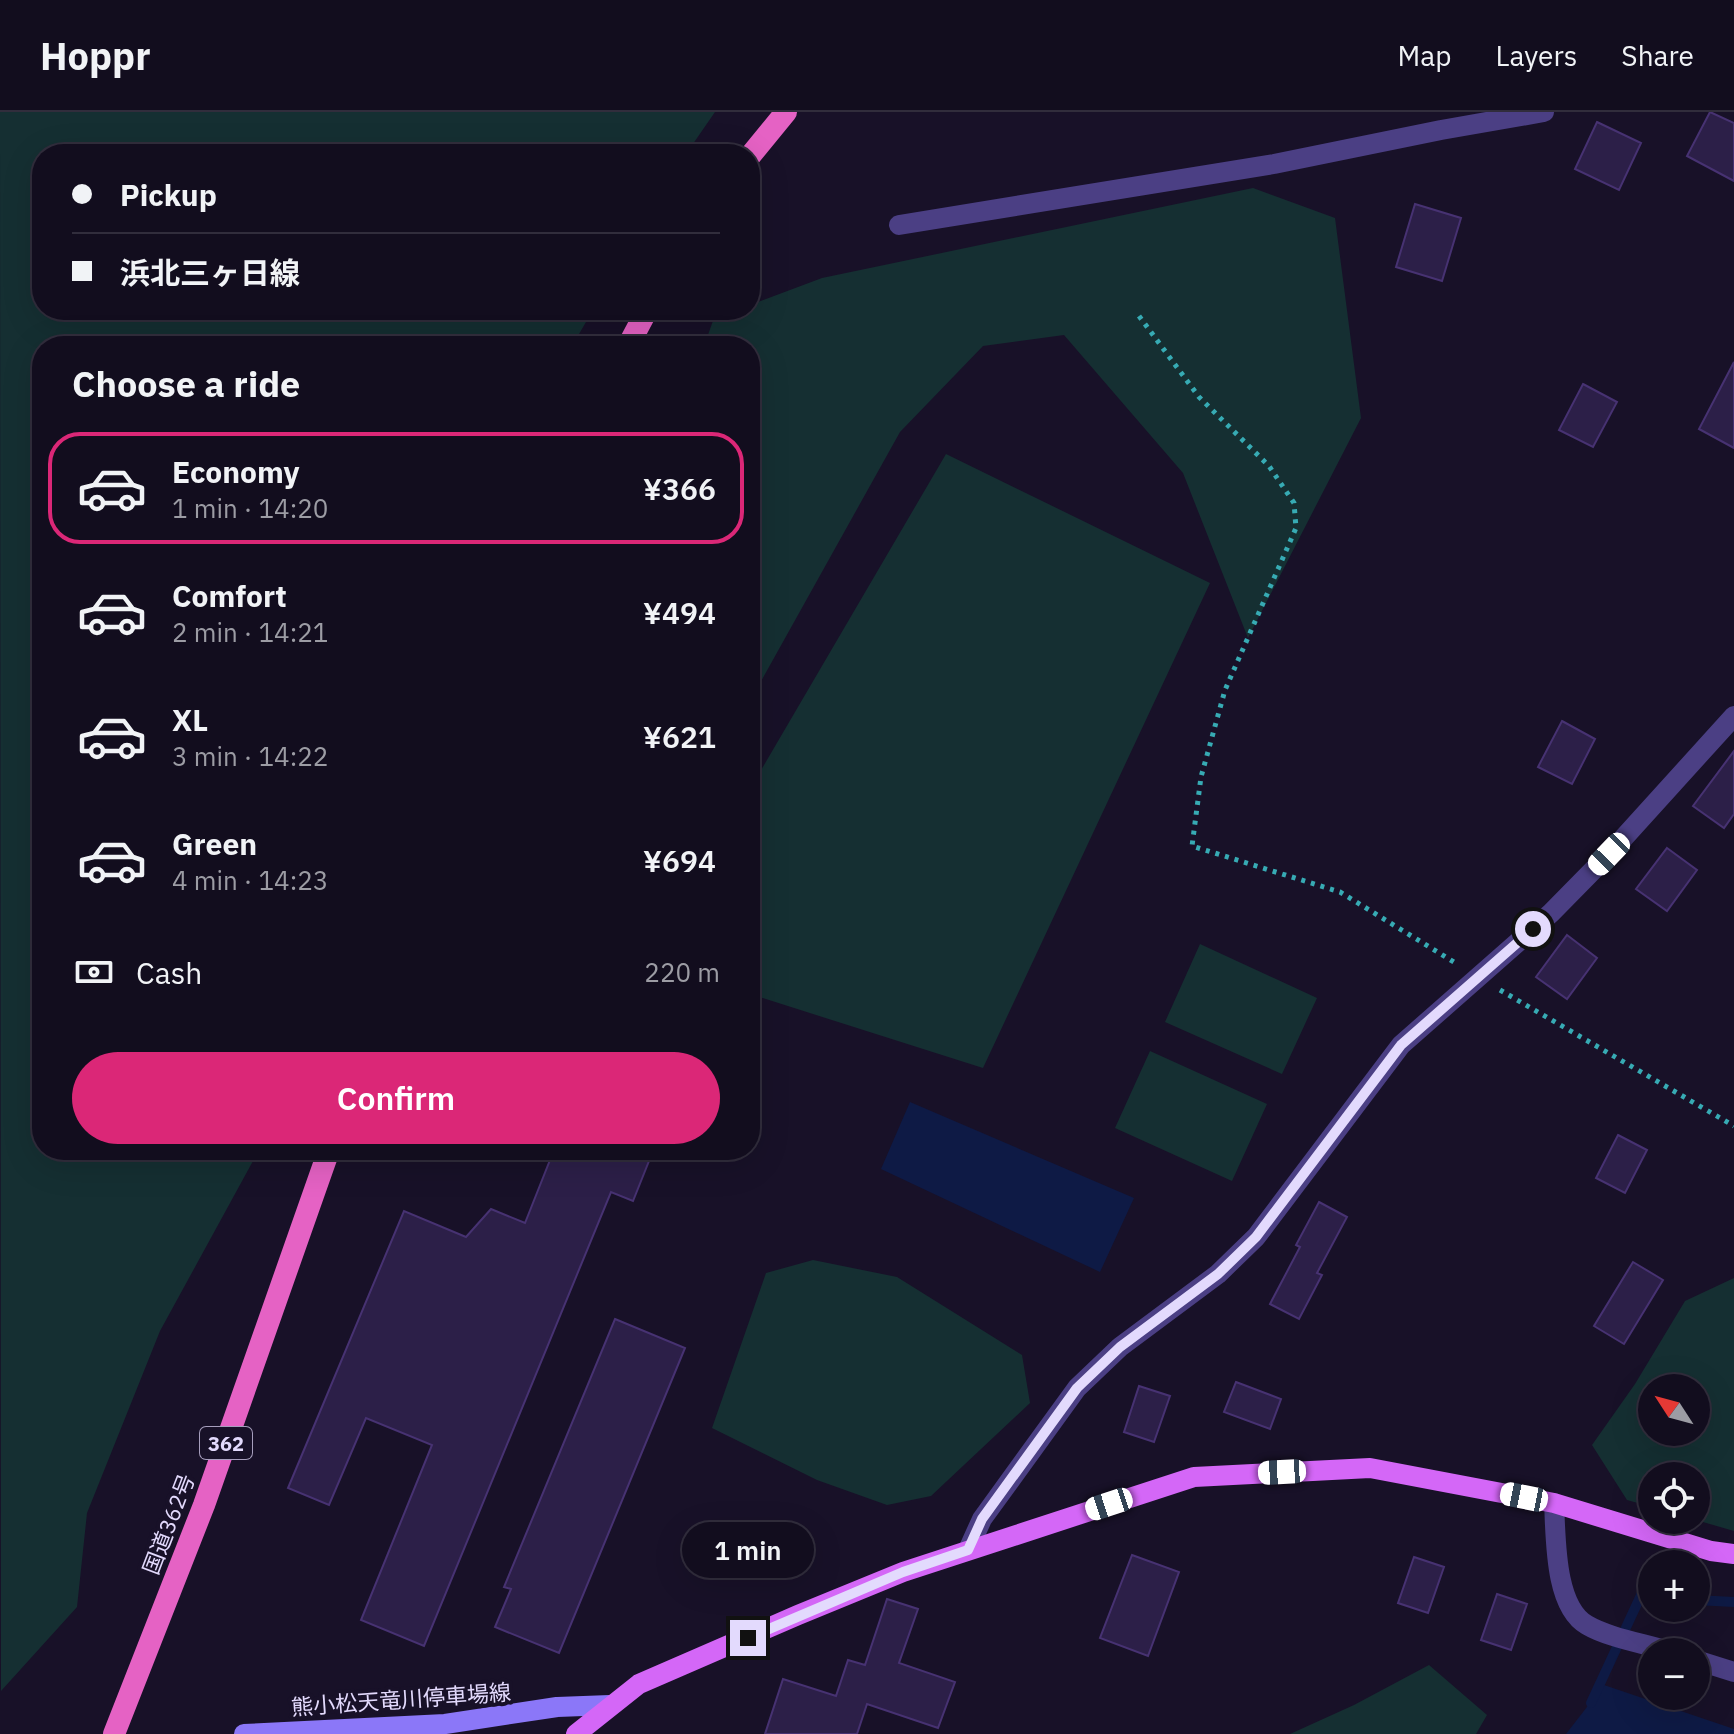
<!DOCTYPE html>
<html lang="en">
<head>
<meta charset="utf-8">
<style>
  body { margin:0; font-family:"IBM Plex Sans","Noto Sans JP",sans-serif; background:#1f1b2b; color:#f1f3f6; height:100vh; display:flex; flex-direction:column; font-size:30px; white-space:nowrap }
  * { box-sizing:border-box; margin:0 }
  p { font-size:26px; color:#9c9ca4 }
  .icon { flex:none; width:44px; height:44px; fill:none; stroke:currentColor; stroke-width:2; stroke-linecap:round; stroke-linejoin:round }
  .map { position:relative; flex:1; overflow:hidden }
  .panel { position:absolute; left:32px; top:224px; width:728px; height:824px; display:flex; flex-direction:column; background:#120d1e; border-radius:32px; box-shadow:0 8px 32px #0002,0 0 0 2px #312d3c }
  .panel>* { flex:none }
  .banner { position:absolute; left:32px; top:32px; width:728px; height:176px; border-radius:32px; box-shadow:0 8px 32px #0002,0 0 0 2px #312d3c; display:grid; align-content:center; height:176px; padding:0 40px; background:#120d1e }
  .needle { width:52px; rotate:306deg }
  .controls { position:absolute; left:1638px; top:1262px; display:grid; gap:16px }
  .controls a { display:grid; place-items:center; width:72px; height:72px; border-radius:50%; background:#120d1e; box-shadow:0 8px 32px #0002,0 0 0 2px #312d3c; font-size:40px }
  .end { position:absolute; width:36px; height:36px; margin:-18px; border:10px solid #e3dafd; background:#111; box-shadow:0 0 0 4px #111 }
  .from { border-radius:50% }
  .bubble { position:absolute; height:56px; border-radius:28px; background:#120d1e; box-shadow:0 8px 32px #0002,0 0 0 2px #312d3c; font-size:26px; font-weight:600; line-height:56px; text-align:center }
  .car { position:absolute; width:24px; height:48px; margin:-24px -12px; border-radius:10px; box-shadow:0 0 6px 2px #0007; background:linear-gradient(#fff 24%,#345 0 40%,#fff 0 76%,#345 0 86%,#fff 0) }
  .banner b { display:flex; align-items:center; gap:28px; height:76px; font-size:30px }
  .banner b+b { border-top:2px solid #312d3c }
  .banner i { width:20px; height:20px; background:#f1f3f6 }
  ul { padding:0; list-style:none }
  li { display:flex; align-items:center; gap:24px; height:112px; margin:0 16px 12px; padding:0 24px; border:4px solid transparent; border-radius:32px }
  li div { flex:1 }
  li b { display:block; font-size:30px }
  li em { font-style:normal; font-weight:600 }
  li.current { border-color:#db2777 }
  li>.icon { width:72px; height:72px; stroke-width:1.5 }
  h2 { padding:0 40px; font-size:36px; line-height:96px }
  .pay { display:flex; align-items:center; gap:20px; height:88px; padding:0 40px; font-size:30px }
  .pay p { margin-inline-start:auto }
  .button { display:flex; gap:16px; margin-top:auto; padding:16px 40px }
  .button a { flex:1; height:92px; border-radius:48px; background:#db2777; color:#fff; font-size:32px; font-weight:600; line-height:92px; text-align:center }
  header { display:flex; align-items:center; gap:48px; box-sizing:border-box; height:112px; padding:0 40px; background:#120d1e; border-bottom:2px solid #312d3c }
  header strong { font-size:38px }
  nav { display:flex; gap:44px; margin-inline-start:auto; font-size:28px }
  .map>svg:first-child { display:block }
  .green { fill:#152f32; fill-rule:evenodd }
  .water { fill:#0e1a45 }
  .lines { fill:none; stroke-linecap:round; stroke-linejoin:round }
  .stream { stroke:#0e1a45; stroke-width:10 }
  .building { fill:#2c1f48; stroke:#473272; stroke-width:2 }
  .path { stroke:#37abb4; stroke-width:5; stroke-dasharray:4 6; stroke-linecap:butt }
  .minor { stroke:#4b3f84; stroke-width:20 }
  .tertiary { stroke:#4b3f84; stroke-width:20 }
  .secondary { stroke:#8b77f8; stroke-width:20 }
  .primary { stroke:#d467f7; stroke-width:20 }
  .trunk { stroke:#e562c4; stroke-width:22 }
  .route { stroke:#e3dafd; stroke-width:10 }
  .labels { text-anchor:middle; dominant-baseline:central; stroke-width:8; stroke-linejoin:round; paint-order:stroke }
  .shield { fill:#181128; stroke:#a69ebd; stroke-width:2 }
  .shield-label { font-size:20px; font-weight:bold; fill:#e3dafd }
  .street-label { font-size:22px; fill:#e3dafd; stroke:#181128 }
</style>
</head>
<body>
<header>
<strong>Hoppr</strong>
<nav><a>Map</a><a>Layers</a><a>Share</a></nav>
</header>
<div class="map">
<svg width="1734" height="1622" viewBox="0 0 1734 1622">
  <rect width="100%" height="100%" fill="#181128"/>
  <path class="green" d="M0 0H715L686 42H42V198H593L572 234H42V1038H259L160 1219 87 1401 77 1495 1 1579Z
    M1253 76 1335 106 1361 306 1248 526 1183 361 1064 223 983 234 900 320 750 589V234H704L714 206 735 198H750V193L822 166Z
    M946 342 1210 471 983 956 750 882V677Z
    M1200 832 1317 886 1282 962 1165 910Z
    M1150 939 1267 992 1232 1069 1115 1016Z
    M813 1148 897 1165 1022 1243 1030 1291 931 1384 887 1393 817 1368 712 1316 766 1161Z
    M1734 1166V1419L1696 1408V1364H1652V1395L1627 1388 1592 1333 1635 1272 1685 1189ZM1696 1276V1320H1652V1276Z
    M1429 1553 1487 1603 1476 1622H1290L1354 1593Z"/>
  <path class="water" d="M910 990 1134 1086 1100 1160 881 1057Z
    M1604 1573 1734 1617V1622H1566Z"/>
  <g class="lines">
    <path class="stream" d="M1696 1488 1734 1490
      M1591 1591 1642 1481 1652 1483"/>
  </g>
  <path class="building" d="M1710 0 1734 11V69L1687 44Z
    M1597 10 1641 31 1619 78 1575 57Z
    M1415 92 1461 106 1442 169 1396 155Z
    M1734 250V336L1699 317Z
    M1583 272 1617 290 1593 335 1559 318Z
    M1562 609 1595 627 1572 672 1538 655Z
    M1734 639V702L1724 716 1693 694Z
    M1667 736 1697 758 1667 799 1636 777Z
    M1567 823 1597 846 1567 887 1536 865Z
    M1618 1023 1647 1038 1625 1081 1596 1066Z
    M554 1038H630L651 1044 633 1089 611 1080 424 1534 361 1508 432 1333 366 1306 329 1393 288 1376 404 1099 466 1125 491 1097 525 1111Z
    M1319 1090 1347 1105 1317 1161 1322 1163 1299 1207 1270 1192 1300 1135 1296 1133Z
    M1633 1150 1663 1168 1624 1232 1594 1214Z
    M615 1207 685 1236 559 1541 495 1515 511 1477 504 1475Z
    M1236 1270 1281 1287 1270 1317 1224 1300Z
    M1139 1274 1170 1284 1154 1330 1124 1320Z
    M1132 1443 1179 1460 1148 1544 1100 1526Z
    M1414 1445 1444 1455 1428 1501 1398 1491Z
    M1497 1482 1527 1492 1511 1538 1481 1528Z
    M887 1487 918 1497 899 1551 955 1570 938 1616 867 1592 857 1622H765L783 1567 836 1584 848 1548 865 1553Z"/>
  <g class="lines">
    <path class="path" d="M1139 204 1199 285 1269 354 1294 391 1296 416 1225 578 1201 665 1192 734 1340 780 1457 852
      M1500 878 1734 1014"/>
    <path class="minor" d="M899 113 1274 52 1441 18 1544 0
      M1554 1391C1556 1425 1554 1494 1587 1513 1609 1526 1647 1532 1671 1540
      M1696 1548 1734 1560"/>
    <path class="tertiary" d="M968 1438 982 1407 1077 1276 1120 1235 1218 1162 1256 1125 1401 933 1551 801 1609 742 1734 604"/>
    <path class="secondary" d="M244 1622 445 1612 557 1595 610 1593"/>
    <path class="primary" d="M576 1622 639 1572 798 1503 903 1460 1194 1365 1370 1356 1554 1391 1711 1439 1734 1442"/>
    <path class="trunk" d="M750 44 786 0
      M628 234 647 198
      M114 1622 204 1393 329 1038"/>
  </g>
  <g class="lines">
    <path class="route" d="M748 1526 903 1460 968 1438 982 1407 1077 1276 1120 1235 1218 1162 1256 1125 1401 933 1533 817"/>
  </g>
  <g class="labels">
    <rect class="shield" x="200" y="1315" width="52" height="32" rx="6"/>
    <g class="shield-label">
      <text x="226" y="1331">362</text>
    </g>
    <g class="street-label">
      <text transform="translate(168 1412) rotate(-69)">国道362号</text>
      <text transform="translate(401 1587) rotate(-4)">熊小松天竜川停車場線</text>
    </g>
  </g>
</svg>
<div class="controls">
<a><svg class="needle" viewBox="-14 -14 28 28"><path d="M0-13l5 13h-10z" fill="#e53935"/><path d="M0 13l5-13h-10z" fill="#9c9ca4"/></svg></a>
<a><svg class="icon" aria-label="locate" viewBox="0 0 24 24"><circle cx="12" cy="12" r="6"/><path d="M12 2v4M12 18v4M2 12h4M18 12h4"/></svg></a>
<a>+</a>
<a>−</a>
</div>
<i class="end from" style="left:1533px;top:817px"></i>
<i class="end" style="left:748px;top:1526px"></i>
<div class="bubble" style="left:682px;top:1410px;width:132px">1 min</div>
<i class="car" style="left:1609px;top:742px;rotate:224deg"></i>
<i class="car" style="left:1282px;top:1360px;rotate:267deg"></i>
<i class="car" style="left:1524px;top:1385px;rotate:281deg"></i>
<i class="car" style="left:1109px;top:1392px;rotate:252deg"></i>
<div class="banner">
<b><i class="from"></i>Pickup</b>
<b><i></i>浜北三ヶ日線</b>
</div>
<section class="panel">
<h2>Choose a ride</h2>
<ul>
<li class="current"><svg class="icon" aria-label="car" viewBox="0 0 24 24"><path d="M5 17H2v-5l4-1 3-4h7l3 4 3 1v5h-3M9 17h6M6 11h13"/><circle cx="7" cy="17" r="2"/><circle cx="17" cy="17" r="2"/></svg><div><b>Economy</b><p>1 min · 14:20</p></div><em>¥366</em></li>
<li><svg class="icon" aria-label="car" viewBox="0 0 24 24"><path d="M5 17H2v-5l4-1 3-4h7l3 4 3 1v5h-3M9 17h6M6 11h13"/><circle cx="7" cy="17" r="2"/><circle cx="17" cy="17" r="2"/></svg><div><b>Comfort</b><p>2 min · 14:21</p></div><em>¥494</em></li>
<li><svg class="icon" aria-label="car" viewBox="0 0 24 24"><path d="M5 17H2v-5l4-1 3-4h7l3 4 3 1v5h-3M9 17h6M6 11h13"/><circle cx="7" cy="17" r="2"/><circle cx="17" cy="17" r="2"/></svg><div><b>XL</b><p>3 min · 14:22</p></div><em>¥621</em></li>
<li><svg class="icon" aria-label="car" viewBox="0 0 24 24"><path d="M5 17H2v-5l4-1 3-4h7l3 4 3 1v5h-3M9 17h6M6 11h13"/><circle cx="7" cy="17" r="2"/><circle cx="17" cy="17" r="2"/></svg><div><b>Green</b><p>4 min · 14:23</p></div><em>¥694</em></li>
</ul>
<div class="pay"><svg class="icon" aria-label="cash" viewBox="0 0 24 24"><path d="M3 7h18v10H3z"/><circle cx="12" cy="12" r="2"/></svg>Cash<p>220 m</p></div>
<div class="button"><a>Confirm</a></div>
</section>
</div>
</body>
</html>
